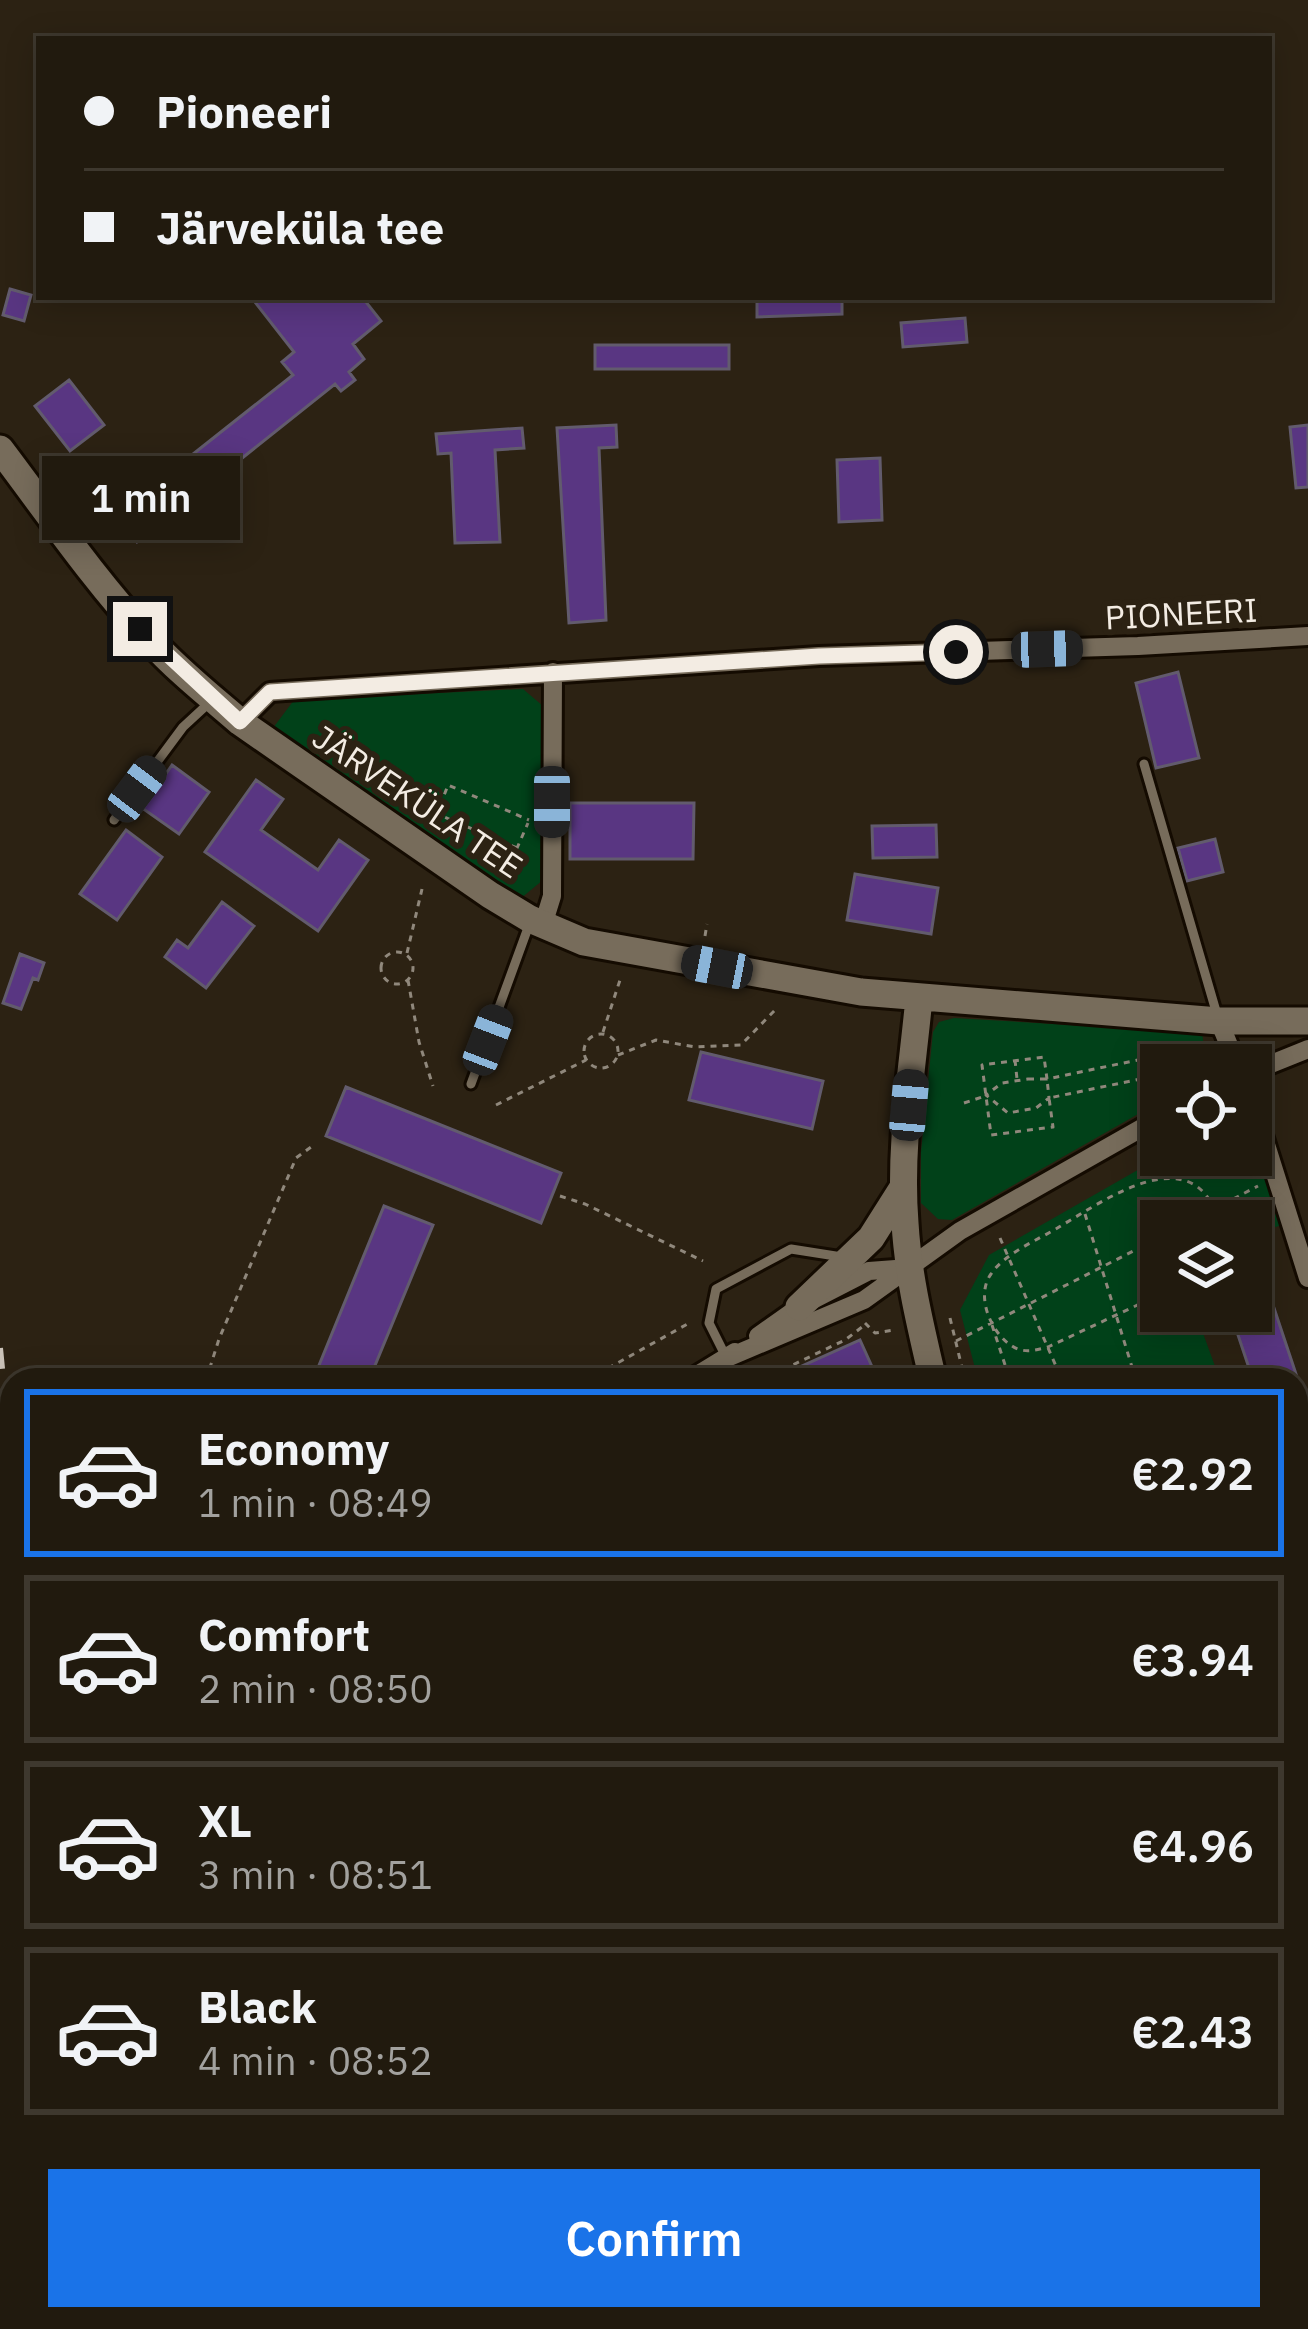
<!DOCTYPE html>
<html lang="en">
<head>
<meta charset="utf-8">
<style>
  body { margin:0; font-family:"IBM Plex Sans",sans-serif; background:#292317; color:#f1f3f6; height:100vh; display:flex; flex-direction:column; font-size:45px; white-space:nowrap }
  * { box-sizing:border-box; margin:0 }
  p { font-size:39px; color:#a2a19e }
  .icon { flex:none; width:66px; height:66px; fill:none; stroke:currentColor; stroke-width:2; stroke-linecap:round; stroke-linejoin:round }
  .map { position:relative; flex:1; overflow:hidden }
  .drawer { position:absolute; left:0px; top:1368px; width:1308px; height:963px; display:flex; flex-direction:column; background:#211a0e; border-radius:36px 36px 0 0; box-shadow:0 6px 30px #0003,0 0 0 3px #3e382e }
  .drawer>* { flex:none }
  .top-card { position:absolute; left:36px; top:36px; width:1236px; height:264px; border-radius:0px; box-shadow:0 6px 30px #0003,0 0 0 3px #3e382e; display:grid; align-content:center; height:264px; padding:0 48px; background:#211a0e }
  .buttons { position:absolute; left:1140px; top:1044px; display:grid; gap:24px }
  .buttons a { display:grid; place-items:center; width:132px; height:132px; border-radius:0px; background:#211a0e; box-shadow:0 6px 30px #0003,0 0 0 3px #3e382e; font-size:60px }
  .end { position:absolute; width:54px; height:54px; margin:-27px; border:15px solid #f3ece3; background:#111; box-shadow:0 0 0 6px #111 }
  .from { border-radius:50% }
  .bubble { position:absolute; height:84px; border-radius:0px; background:#211a0e; box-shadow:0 6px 30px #0003,0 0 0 3px #3e382e; font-size:39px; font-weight:600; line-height:84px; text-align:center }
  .car { position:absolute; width:36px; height:72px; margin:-36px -18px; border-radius:15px; box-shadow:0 0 9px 3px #0007; background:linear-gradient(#222 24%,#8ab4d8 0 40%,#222 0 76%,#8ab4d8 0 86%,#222 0) }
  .top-card b { display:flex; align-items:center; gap:42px; height:114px; font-size:45px }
  .top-card b+b { border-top:3px solid #3e382e }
  .top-card i { width:30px; height:30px; background:#f1f3f6 }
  ul { padding:21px 0 0; list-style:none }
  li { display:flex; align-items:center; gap:36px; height:168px; margin:0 24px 18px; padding:0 24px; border:6px solid #3e382e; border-radius:0px }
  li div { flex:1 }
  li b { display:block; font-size:45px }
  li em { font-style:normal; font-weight:600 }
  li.selected { border-color:#1a73e8 }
  li>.icon { width:108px; height:108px; stroke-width:1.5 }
  .primary-button { display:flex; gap:24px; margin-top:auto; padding:24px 48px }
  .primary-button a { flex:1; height:138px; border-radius:0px; background:#1a73e8; color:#fff; font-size:48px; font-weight:600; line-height:138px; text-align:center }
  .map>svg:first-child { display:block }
  .industrial { fill:#38271e }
  .green { fill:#014119 }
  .building { fill:#593682; stroke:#625b6d; stroke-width:3 }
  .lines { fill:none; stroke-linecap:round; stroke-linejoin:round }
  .lane-casing { stroke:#140b01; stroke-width:15 }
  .street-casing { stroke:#140b01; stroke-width:24 }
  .secondary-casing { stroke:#140b01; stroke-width:33 }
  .path { stroke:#90887c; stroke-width:3; stroke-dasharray:6 6; stroke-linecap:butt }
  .lane { stroke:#776c5b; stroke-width:9 }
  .street { stroke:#776c5b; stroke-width:18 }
  .secondary { stroke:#776c5b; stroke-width:27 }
  .rail { stroke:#cac2b8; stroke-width:6; stroke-dasharray:21 21; stroke-linecap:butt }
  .route { stroke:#f3ece3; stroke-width:15 }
  .labels { text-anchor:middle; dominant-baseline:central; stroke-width:12; stroke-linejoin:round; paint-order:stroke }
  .street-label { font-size:33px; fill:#f3ece3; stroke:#2c2213 }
</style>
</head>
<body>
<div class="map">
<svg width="1308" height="2329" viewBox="0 0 1308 2329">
  <rect width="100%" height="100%" fill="#2c2213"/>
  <path class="industrial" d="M12 1828V2319H80L79 2329H0V1833Z"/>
  <path class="green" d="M523 689 543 706V880L520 899 273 728 294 700Z
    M954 1018 1202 1033 1207 1065H1161V1101L952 1220 938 1219 921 1203V1152L933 1032 939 1022Z
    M1251 1140 1282 1225 1251 1235V1221H1161V1311H1195L1220 1380H978L960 1310 989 1255 1164 1155H1251Z
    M1296 1588 1308 1621V2191L1296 2164Z
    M80 2319H1246L1250 2329H80Z"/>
  <path class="building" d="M10 289 31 295 24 321 3 315Z
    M251 297H362L381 321 353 344 364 359 349 372 355 380 341 391 335 384 137 542 116 515 293 375 282 362 294 352Z
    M757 297H842V314L757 317Z
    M965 318 967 342 903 347 901 323Z
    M595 345H729V369H595Z
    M69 380 104 425 70 451 35 406Z
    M616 425 617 447 599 448 606 620 569 623 557 428Z
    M1308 425V487L1296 488 1290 427Z
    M522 428 524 448 495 450 500 542 455 543 451 453 438 454 436 434Z
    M880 458 882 520 839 522 837 460Z
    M1178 672 1199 758 1156 768 1136 683Z
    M172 765 209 792 179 834 142 808Z
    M256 780 283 799 261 830 318 870 339 840 368 860 318 931 205 852Z
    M570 803H694L693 859H570Z
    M936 825 937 857 873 858 872 826Z
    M126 830 162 857 117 920 80 894Z
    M1215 839 1223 872 1187 881 1178 848Z
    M855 874 938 888 931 934 847 920Z
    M222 902 254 926 206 988 165 957 177 940 188 948Z
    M20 954 44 963 38 980 33 978 21 1009 3 1003Z
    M701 1052 823 1081 812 1129 689 1100Z
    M346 1087 561 1173 541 1223 326 1136Z
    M384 1206 433 1225 369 1380H313Z
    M1251 1248H1254L1298 1380H1253L1230 1311H1251Z
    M860 1340 878 1380H809L802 1366Z"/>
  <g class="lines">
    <g class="lane-casing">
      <path id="lane" d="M1144 764 1218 1018
        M114 820 183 727 209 703
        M471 1084 529 925
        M726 1357 709 1323 716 1289 791 1249 842 1257
        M1296 2311 1308 2303
        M396 2319 399 2329
        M1269 2329 1284 2319"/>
    </g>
    <g class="street-casing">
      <path id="street" d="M240 722 270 692 819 656 1138 646 1308 636
        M543 925 552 896 553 672
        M1219 1021 1237 1065
        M1251 1072 1308 1049
        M1251 1097 1308 1278
        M758 1336 799 1307 869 1271 909 1268
        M727 1358 864 1300 960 1231 1161 1117
        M689 1380 735 1352
        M0 1775 12 1770"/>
    </g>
    <g class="secondary-casing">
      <path id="secondary" d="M0 449C49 514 95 581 150 640 177 670 210 696 240 722L490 895 530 919 584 942 861 992 1219 1021H1308
        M919 998C912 1072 899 1148 905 1223 908 1276 921 1328 933 1380
        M799 1307 871 1238 902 1189
        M1296 2247 1308 2274"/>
    </g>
    <path class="path" d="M517 848 437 814 448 785 529 820
      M507 871 528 823
      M705 936 707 924
      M381 968a16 16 0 1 1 32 0a16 16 0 1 1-32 0Z
      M407 953 422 889
      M408 980 419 1042 433 1086
      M603 1032 620 980
      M584 1051a17 17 0 1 1 34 0a17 17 0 1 1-34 0Z
      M618 1055 656 1040 695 1047 741 1045 775 1010
      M1015 1060 1017 1079
      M1153 1066 1155 1076 1049 1098 1053 1127 991 1135 982 1065 1044 1057 1047 1079 1152 1057 1153 1066 1211 1051
      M1028 1079H1047L1049 1098 1036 1108 1008 1113 986 1095 1002 1083Z
      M964 1103 985 1096
      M496 1105 586 1060
      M560 1196 585 1204 703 1261
      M1085 1214 1136 1380
      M1191 1221 1258 1186
      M1000 1238 1062 1380
      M1161 1294 1048 1347C1036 1350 1024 1354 1012 1346 991 1333 975 1296 991 1274 1005 1253 1038 1240 1059 1227 1105 1200 1193 1136 1219 1221
      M950 1318 965 1380
      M865 1323 875 1333 894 1330
      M992 1325 1010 1380
      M956 1341 1161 1237
      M206 1380 219 1339 296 1158 311 1147
      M587 1380 691 1322
      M761 1380 845 1340 866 1324
      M1296 1449 1308 1445
      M0 1709 12 1702
      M0 1819 12 1813"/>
    <use href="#lane" class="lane"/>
    <use href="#street" class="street"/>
    <use href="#secondary" class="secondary"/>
    <path class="rail" d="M0 1348 12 1471
      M86 2319 88 2329"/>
  </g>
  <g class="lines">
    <path class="route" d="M140 629 240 722 270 692 819 656 956 652"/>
  </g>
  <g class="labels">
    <g class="street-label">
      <text transform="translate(1181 613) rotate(-3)">PIONEERI</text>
      <text transform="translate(418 801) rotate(34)">JÄRVEKÜLA TEE</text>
    </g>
  </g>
</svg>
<div class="buttons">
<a><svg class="icon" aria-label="locate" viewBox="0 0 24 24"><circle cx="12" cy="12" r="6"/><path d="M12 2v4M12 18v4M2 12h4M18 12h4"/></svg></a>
<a><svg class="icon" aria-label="layers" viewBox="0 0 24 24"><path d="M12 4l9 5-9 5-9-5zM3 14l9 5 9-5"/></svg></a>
</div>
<i class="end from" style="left:956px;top:652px"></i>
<i class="end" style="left:140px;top:629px"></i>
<div class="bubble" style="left:42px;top:456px;width:198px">1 min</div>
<i class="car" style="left:1047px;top:649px;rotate:88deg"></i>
<i class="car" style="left:137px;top:789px;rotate:37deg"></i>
<i class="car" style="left:552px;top:802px;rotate:180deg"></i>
<i class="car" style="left:717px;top:967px;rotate:281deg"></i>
<i class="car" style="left:488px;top:1040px;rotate:21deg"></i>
<i class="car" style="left:909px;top:1105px;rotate:5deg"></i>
<div class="top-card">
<b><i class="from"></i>Pioneeri</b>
<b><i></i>Järveküla tee</b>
</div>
<section class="drawer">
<ul>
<li class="selected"><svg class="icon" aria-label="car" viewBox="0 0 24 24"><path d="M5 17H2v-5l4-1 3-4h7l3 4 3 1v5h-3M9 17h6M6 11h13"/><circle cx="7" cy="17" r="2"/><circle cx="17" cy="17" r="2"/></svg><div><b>Economy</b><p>1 min · 08:49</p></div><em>€2.92</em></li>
<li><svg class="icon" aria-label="car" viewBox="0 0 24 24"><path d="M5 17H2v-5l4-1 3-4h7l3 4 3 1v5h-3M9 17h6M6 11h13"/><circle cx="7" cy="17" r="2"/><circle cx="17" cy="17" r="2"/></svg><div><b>Comfort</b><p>2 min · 08:50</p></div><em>€3.94</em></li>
<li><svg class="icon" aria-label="car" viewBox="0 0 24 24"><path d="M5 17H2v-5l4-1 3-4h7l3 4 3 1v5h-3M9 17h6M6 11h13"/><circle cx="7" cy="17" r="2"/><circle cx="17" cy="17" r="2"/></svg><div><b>XL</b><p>3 min · 08:51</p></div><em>€4.96</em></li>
<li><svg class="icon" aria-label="car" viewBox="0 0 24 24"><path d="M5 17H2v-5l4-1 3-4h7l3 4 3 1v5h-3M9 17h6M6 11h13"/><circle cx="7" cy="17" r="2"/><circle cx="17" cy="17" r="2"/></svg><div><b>Black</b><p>4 min · 08:52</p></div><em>€2.43</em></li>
</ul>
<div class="primary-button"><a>Confirm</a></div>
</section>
</div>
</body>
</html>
